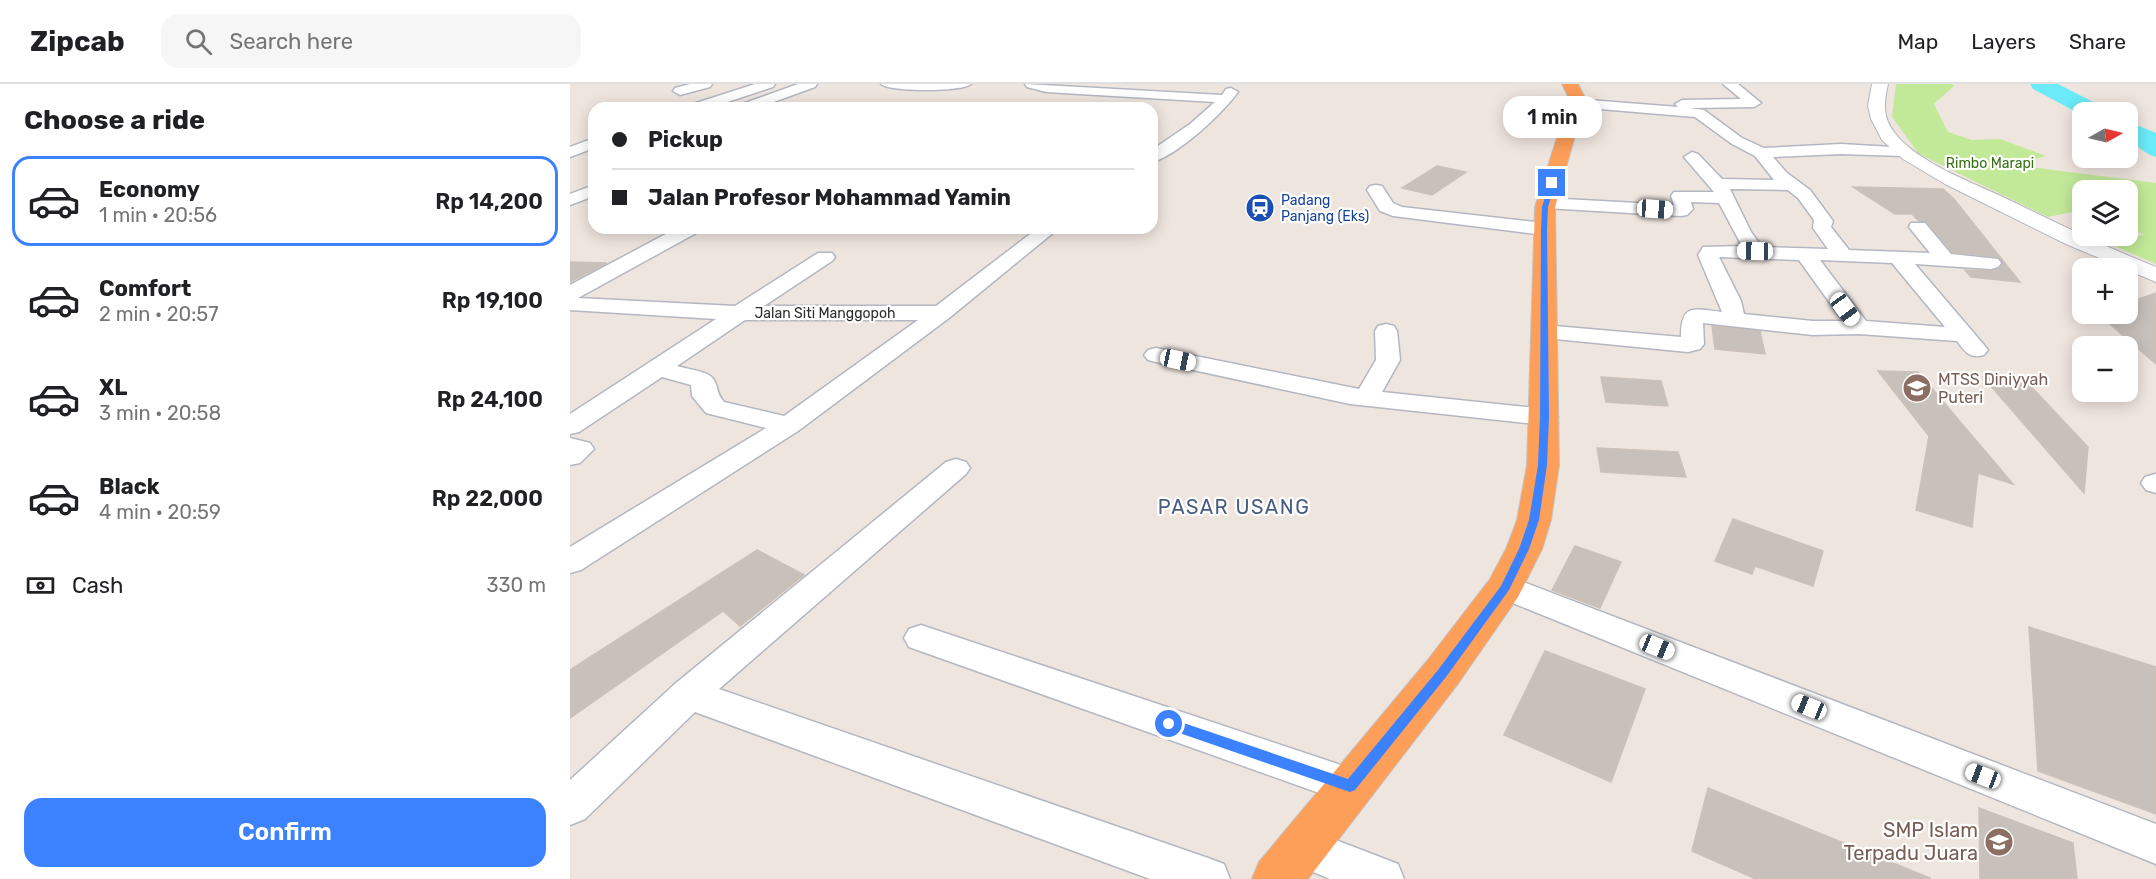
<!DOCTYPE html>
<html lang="en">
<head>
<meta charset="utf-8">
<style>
  body { margin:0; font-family:Rubik,sans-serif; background:#f6f6f6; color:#202124; height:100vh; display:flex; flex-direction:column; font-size:22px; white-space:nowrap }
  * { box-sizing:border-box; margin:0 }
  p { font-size:20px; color:#757577 }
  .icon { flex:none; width:33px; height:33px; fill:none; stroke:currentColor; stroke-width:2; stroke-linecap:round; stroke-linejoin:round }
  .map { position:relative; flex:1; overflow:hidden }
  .drawer { display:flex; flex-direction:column; background:#fff; width:570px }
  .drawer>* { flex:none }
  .top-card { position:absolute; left:18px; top:18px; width:570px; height:132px; border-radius:18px; box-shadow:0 3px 15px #0003; display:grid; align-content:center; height:132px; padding:0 24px; background:#fff }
  .needle { width:39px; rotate:82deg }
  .tools { position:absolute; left:1502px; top:18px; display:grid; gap:12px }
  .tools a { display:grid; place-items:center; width:66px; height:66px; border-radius:12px; background:#fff; box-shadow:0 3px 15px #0003; font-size:30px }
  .end { position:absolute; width:27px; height:27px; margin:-14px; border:8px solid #3c82ff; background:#fff; box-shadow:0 0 0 3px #fff }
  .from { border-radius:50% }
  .bubble { position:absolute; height:42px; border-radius:18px; background:#fff; box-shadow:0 3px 15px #0003; font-size:20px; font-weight:600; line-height:42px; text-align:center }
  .car { position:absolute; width:18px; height:36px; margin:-18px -9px; border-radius:8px; box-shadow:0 0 4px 2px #0007; background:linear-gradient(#fff 24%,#345 0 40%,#fff 0 76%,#345 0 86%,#fff 0) }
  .top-card b { display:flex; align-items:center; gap:21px; height:57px; font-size:22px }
  .top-card b+b { border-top:2px solid #e0e0e0 }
  .top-card i { width:15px; height:15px; background:#202124 }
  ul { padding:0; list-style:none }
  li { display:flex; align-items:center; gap:18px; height:90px; margin:0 12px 9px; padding:0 12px; border:3px solid transparent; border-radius:18px }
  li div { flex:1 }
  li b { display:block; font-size:22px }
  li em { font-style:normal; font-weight:600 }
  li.selected { border-color:#3c82ff }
  li>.icon { width:54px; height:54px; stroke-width:1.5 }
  h2 { padding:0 24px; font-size:27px; line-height:72px }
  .pay { display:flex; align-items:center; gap:15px; height:66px; padding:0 24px; font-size:22px }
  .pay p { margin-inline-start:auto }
  .action { display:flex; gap:12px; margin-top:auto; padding:12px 24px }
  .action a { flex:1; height:69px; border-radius:18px; background:#3c82ff; color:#fff; font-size:24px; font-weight:600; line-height:69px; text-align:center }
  header { display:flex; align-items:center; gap:36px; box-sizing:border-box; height:84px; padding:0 30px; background:#fff; border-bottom:2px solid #e0e0e0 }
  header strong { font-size:28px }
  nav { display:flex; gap:33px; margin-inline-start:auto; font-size:21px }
  .search { width:420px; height:54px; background:#f6f6f6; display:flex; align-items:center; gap:15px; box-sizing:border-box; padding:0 21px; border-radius:18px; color:#757577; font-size:22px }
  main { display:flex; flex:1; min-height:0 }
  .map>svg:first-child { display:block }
  .green { fill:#c2e998 }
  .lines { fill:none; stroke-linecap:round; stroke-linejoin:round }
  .river { fill:#6bebf8; fill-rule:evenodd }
  .building { fill:#c8c0ba; stroke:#cbc1b8; stroke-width:1.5 }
  .minor-casing { stroke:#b3b7c1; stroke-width:3 }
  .secondary-casing { stroke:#b3b7c1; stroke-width:2 }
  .trunk-casing { stroke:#c4c4c4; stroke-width:2 }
  .minor { fill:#fff; fill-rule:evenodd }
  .secondary { fill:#fff; fill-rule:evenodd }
  .trunk { fill:#fd9e59; fill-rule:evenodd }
  .route { fill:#3c82ff }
  .labels { text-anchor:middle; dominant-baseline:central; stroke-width:4.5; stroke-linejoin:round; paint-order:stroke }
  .far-park-label { font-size:14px; fill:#397115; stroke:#fff }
  .far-transit-label { font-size:14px; fill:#164399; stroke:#fff; text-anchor:start }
  .far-street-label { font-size:14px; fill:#2d2d2d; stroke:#fff }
  .education-label { font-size:16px; fill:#785e54; stroke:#fff; text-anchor:start }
  .quarter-label { font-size:20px; letter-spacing:1.5px; fill:#495d82; stroke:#fff }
  .near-education-label { font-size:20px; fill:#785e54; stroke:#fff; text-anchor:end }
</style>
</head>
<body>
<header>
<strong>Zipcab</strong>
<div class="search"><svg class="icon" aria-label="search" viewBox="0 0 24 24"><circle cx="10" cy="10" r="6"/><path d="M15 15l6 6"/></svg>Search here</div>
<nav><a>Map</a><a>Layers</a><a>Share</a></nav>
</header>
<main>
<section class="drawer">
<h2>Choose a ride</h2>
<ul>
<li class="selected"><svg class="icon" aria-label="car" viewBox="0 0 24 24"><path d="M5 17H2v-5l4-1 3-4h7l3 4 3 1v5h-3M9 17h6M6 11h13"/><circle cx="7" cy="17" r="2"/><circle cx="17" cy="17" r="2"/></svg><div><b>Economy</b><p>1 min · 20:56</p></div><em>Rp 14,200</em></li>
<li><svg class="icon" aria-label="car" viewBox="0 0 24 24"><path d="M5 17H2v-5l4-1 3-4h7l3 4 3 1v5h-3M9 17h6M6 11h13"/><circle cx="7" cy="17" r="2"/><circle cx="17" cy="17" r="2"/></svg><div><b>Comfort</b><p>2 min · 20:57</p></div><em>Rp 19,100</em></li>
<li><svg class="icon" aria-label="car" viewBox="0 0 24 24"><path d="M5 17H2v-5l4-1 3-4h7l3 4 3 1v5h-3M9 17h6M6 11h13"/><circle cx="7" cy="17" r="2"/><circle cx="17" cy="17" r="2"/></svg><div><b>XL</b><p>3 min · 20:58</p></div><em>Rp 24,100</em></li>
<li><svg class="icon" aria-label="car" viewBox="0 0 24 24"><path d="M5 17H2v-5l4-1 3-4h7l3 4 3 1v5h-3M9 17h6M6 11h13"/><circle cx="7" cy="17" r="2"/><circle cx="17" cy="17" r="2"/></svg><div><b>Black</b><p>4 min · 20:59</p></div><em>Rp 22,000</em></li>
</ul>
<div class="pay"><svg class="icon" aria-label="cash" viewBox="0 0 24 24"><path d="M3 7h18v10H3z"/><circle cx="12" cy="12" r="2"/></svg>Cash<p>330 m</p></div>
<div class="action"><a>Confirm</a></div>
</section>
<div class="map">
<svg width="1586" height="795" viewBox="0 0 1586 795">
  <rect width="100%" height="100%" fill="#efe5df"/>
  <path class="green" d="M1326 0H1382L1384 2 1364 20 1378 48 1402 56 1430 55 1476 72 1445 81 1586 99V180L1540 160 1574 150 1557 144V106H1512V128L1507 127 1478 133 1349 70 1322 33Z"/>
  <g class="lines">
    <path class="river" d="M1460 0H1488L1533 23 1536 28H1512V31L1463 5Z
      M1557 37 1586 49V73C1574 70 1568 61 1557 55Z"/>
  </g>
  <path class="building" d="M867 82 896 88 862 111 832 104Z
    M1283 103 1373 105 1384 115 1450 198 1401 193 1395 186 1422 187 1430 184 1433 178 1428 173 1382 168 1357 138 1349 137 1342 130H1325Z
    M0 178 37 179 0 198Z
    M1586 209V280L1534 235 1561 236 1553 230H1557V219Z
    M1142 242 1190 247 1195 270 1145 265Z
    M1308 287 1348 288 1443 400 1408 389 1402 443 1346 426 1359 352Z
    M1031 293 1091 297 1098 322 1036 318Z
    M1413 293 1453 294 1518 363 1514 409Z
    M1027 364 1108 368 1116 393 1031 388Z
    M1163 435 1253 467 1243 502 1185 482 1182 490 1145 477Z
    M1005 462 1051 478 1030 524 982 506Z
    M187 466 234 491 170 542 153 527 0 634V586Z
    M1459 543 1586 583V730L1468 687Z
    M975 567 1075 605 1041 698 934 651Z
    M1138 704 1360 794V795H1186L1122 767Z
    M1409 724 1503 759 1507 795H1410Z"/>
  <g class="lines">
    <g class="minor-casing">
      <path id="minor" d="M120 0H142L140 3 110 11 103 7 105 4Z
        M185 0H205L203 3 139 24H118L120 21Z
        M228 0H247L245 3 187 24 173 22 175 19Z
        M311 0H401C392 8 320 8 311 0Z
        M455 0 652 11 656 5 661 4 668 8C653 29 607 72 582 78V66L620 40 645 18 476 8 457 3Z
        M1153 0H1168L1191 19 1184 23 1120 24 1134 26 1172 54 1194 64 1271 60 1339 64 1341 67 1333 72 1271 70 1203 73 1217 89 1240 106 1263 137 1261 143 1279 166 1360 169 1339 143 1341 139H1355L1381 170 1428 175 1431 179 1428 183 1421 185 1345 180 1414 261 1418 266 1414 271C1400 275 1395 268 1387 257L1289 250 1243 251 1133 239 1134 260 1130 265 1118 268 965 253 962 248 965 243 973 241 1111 253C1111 219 1123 225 1152 228L1128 171 1133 163 1172 162 1149 119 1121 118 1123 125 1117 131 1111 132 976 124 970 123 967 119 970 115 976 114 1104 121 1101 112 1104 108H1144L1114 73 1122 68 1128 70 1152 95 1204 96 1185 72 1162 60 1125 33 1006 23 999 19 1006 15 1108 23 1105 20 1112 16 1171 15ZM1160 105 1218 106 1228 114 1244 136 1243 144 1258 165 1192 163 1181 148ZM1149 173 1229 176 1273 237H1243L1174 230 1171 217ZM1250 176 1322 179 1375 243 1296 237Z
        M24 54V64L0 73V63Z
        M24 101V112L0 121V110Z
        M806 101 812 102 823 119 832 123 974 139 981 141 983 145 981 149 974 151 823 132 810 127 797 106 800 102Z
        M107 144H130L128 148 8 214 165 222 248 169H262L265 173 262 177 194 222H366L468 144H489L379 234 228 347 11 486 0 489V463L196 344 136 329 122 312 121 301 92 293 9 348 0 350V330L146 235 0 226V201ZM175 236H348L214 332 154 318C146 309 149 305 144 296 140 287 116 285 107 282Z
        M816 240 824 242 827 247 830 276 812 308 975 325 984 327 988 333 984 339 975 341 780 320 586 278 578 276 574 271 578 266 586 264 789 305 806 276 805 247 808 242Z
        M0 354 20 359 24 365 10 379 0 381Z
        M386 375 396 378 400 384 396 390 149 605 638 774 654 780 660 795H580L125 628 15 735 0 741V696L106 599 376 378Z
        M1585 390H1586V409L1576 406 1571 399 1575 393Z
        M935 491 1586 740V780L923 511 919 503 923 495Z
        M351 541 780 684 794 689 800 702 794 715 780 720 339 563 334 554 339 545Z
        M732 743 828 780 834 795H760L717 777 711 763 717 749Z"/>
    </g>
    <g class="secondary-casing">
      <path id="secondary" d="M1302 0H1318C1314 18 1312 32 1324 48 1347 79 1402 98 1437 115 1487 139 1535 163 1586 183V198L1496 160 1375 100 1333 75 1312 56 1301 35 1298 22Z"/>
    </g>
    <g class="trunk-casing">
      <path id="trunk" d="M992 0H1008L1014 12V19L985 123 989 381 981 436 972 465 948 513 887 601 738 795H682L689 778 857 577 920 495 936 465 947 436 957 381 965 123 998 19V12Z"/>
    </g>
    <use href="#minor" class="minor"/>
    <use href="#secondary" class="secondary"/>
    <use href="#trunk" class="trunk"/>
  </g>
  <path class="route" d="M980 97 985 99 978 123 977 145 979 333 977 381 969 436 959 465 939 506 876 593 785 706 780 708 595 644 593 640 595 636 599 634 778 695 868 586 931 502 949 465 959 436 968 381 970 333 971 145 972 123Z"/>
  <defs>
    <g id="station-disc" transform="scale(1.5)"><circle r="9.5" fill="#1a4fb4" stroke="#fff"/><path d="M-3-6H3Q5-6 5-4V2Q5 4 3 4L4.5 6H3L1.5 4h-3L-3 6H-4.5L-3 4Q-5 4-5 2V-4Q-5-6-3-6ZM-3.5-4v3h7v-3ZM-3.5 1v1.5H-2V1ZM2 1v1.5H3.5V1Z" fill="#fff"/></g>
    <g id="school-disc" transform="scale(1.5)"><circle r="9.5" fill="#8d6e63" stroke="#fff"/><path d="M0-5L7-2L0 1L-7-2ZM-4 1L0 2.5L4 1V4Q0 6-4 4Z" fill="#fff"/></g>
  </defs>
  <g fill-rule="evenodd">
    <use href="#station-disc" x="690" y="124"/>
    <use href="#school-disc" x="1347" y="304"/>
    <use href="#school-disc" x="1429" y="758"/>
  </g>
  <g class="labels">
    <g class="far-park-label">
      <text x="1420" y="79">Rimbo Marapi</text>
    </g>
    <g class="far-transit-label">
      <text x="711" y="116">Padang<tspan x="711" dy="16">Panjang (Eks)</tspan></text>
    </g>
    <g class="far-street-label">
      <text x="255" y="229">Jalan Siti Manggopoh</text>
    </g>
    <g class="education-label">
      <text x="1368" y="295">MTSS Diniyyah<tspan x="1368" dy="18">Puteri</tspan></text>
    </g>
    <g class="quarter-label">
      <text x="664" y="423">PASAR USANG</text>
    </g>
    <g class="near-education-label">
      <text x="1408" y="746">SMP Islam<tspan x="1408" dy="23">Terpadu Juara</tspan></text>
    </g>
  </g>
</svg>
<div class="tools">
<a><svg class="needle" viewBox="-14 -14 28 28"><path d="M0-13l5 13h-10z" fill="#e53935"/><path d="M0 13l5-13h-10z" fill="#757577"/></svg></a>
<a><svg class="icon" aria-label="layers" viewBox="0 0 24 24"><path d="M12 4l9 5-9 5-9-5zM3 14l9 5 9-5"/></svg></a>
<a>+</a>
<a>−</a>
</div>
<i class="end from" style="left:599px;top:640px"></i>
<i class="end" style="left:982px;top:99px"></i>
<div class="bubble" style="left:933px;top:12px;width:99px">1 min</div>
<i class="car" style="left:1085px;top:125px;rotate:94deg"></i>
<i class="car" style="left:1185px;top:167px;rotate:271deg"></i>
<i class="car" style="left:1275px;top:225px;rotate:144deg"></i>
<i class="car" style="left:608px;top:276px;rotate:102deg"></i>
<i class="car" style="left:1087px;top:563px;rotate:112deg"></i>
<i class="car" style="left:1239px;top:623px;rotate:292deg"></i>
<i class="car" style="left:1413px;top:692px;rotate:291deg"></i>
<div class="top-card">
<b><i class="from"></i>Pickup</b>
<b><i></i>Jalan Profesor Mohammad Yamin</b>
</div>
</div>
</main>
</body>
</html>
